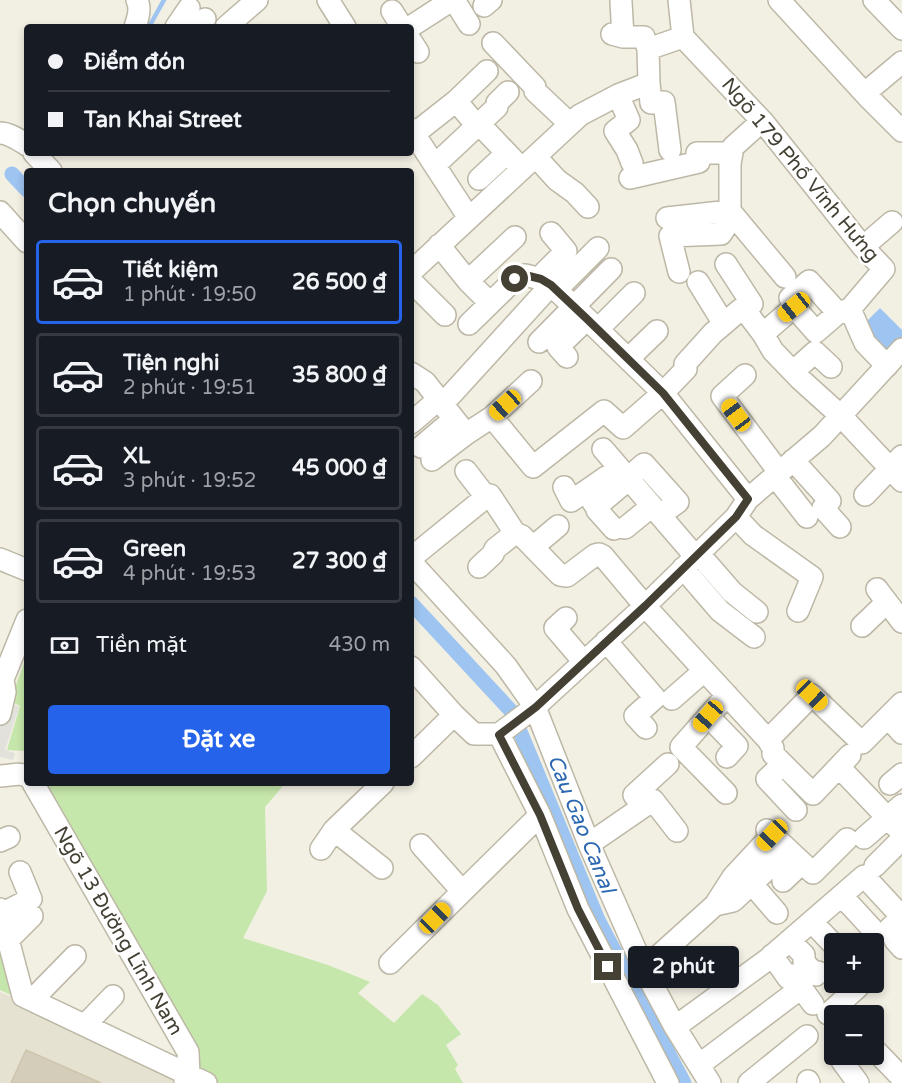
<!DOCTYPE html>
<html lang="vi">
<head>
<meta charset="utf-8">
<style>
  body { margin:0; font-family:"Varela Round",sans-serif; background:#20242c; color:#f1f3f6; height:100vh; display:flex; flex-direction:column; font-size:22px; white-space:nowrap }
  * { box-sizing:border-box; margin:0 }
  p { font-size:20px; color:#9ea1a6 }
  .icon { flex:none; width:33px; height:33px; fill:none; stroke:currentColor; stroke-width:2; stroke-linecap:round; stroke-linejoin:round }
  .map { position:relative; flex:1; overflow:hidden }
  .drawer { position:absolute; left:24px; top:168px; width:390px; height:618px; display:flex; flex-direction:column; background:#171b24; border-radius:6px; box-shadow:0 3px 9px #0003 }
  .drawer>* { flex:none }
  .hud { position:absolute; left:24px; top:24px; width:390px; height:132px; border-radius:6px; box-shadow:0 3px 9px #0003; display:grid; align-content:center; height:132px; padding:0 24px; background:#171b24 }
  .buttons { position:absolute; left:824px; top:933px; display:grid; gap:12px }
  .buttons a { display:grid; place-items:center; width:60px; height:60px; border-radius:6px; background:#171b24; box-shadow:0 3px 9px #0003; font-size:30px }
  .end { position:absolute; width:27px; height:27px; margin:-14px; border:8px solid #444034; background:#fff; box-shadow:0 0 0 3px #fff }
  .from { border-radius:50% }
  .bubble { position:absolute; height:42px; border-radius:6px; background:#171b24; box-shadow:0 3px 9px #0003; font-size:20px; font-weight:800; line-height:42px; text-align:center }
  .car { position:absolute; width:18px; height:36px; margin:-18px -9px; border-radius:8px; box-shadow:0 0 4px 2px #0007; background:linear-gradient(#f5c518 24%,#345 0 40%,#f5c518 0 76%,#345 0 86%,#f5c518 0) }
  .hud b { display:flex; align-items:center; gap:21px; height:57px; font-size:22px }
  .hud b+b { border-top:2px solid #363941 }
  .hud i { width:15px; height:15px; background:#f1f3f6 }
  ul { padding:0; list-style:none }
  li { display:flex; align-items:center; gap:18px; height:84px; margin:0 12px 9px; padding:0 12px; border:3px solid #363941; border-radius:6px }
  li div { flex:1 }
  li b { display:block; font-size:22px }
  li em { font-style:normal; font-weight:800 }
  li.on { border-color:#2563eb }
  li>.icon { width:54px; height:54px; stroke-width:1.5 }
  h2 { padding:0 24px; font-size:27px; line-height:72px }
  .pay { display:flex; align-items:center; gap:15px; height:66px; padding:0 24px; font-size:22px }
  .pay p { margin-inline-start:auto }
  .cta { display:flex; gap:12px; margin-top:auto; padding:12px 24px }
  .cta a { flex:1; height:69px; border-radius:6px; background:#2563eb; color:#fff; font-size:24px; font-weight:800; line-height:69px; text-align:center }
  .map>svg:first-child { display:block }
  .residential { fill:#e6e2d1 }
  .green { fill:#c5e7ab }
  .parking { fill:#e2e1dc }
  .water { fill:#9ec4f1 }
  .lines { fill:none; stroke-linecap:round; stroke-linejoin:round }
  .stream { stroke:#9ec4f1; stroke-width:4.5 }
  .canal { stroke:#9ec4f1; stroke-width:15 }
  .building { fill:#d4cdb9; stroke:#cec5ac; stroke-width:1.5 }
  .minor-casing { stroke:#bdb8a6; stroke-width:24 }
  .minor { stroke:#fff; stroke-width:21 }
  .route { stroke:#444034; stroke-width:8 }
  .labels { text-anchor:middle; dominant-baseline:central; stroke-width:5; stroke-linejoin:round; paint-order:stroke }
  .street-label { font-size:20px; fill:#444034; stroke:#fff }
  .water-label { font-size:21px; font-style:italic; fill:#2c68b0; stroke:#fff }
</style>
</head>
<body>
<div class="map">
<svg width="902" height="1083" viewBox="0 0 902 1083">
  <rect width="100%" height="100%" fill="#f2efe3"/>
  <path class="residential" d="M0 992 182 1072 177 1083H0Z"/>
  <path class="green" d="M27 655V754L25 751 7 750 20 706 10 701Z
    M43 783H278L283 786 265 807 267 891 243 938 328 965 370 982 358 993 394 1023 422 994 438 1005 461 1034 446 1045 458 1065 455 1069 463 1083H210L192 1072Z
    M0 941 13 996 0 990Z"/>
  <path class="parking" d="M0 697 19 707 5 750 15 753 13 760 0 757Z"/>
  <path class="water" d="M880 308 902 330V342L892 351 880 350 865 323Z"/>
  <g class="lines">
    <path class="stream" d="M149 27 164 0"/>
    <path class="canal" d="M12 174 27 190
      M411 603 512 712 598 920 684 1083"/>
  </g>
  <path class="building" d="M26 1050 101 1083H11Z"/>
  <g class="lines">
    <g class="minor-casing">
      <path id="minor" d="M328 0 345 27
        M454 0 469 24
        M679 0 683 37 764 123 863 247 884 269 850 309 865 343 887 366
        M779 0 867 96 902 131
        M874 0 902 29
        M621 2 623 37
        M484 6 491 0
        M392 11 402 27
        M135 27C138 18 141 9 137 0
        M176 27 189 8
        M196 27 205 19
        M226 27 257 0
        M410 27 452 0
        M612 34 623 37H644L648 49
        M411 41 418 52
        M493 43 535 87V91L570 124
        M649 83 651 103 664 102 670 150
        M865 93 902 62
        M618 95 629 120 615 131 627 150 632 163
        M456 101 473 121 483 128 522 169
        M411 129 469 218
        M0 133C9 133 19 140 27 145
        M414 134 456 101 487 71
        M34 153 51 171
        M536 157 557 180 575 193 588 207
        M435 165 497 107V103L508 92
        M630 178 699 162 697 153H732
        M479 179 507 153
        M0 212 27 242
        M667 218 730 211 785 277
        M439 245 468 281 490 303
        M863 247 892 222
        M411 272 580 115 618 95 649 83 648 49 683 37
        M679 272 670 236 721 234 727 225 730 211V164L733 147 762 121
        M541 279 545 272 566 251 551 233
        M411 281 445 315
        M468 281 515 237
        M698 282 724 324
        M556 290 598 248
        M790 298 809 281 838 313
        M744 309 763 334 773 351 800 379 841 416 902 481
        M469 324 515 279 525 275 541 279 551 285 587 319 663 393 748 499
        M598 329 634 293
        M763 334 794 307 816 332 838 313 850 309
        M539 342 611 269
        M567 357 558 347 587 319
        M628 359 657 331
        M794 371 815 352 831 367
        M411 373 425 382 466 434
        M745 375 722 396 779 472
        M450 396 551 285
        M492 417 533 467 604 411 623 428 663 393 686 369 685 364 713 333 740 310 744 309 752 304 726 264
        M411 423 439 399
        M421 447 453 420
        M603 449 695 556
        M432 460 466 434 492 417 531 381
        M793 460 830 501 823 508 840 527
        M466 471 486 497
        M636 471 644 464 678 502 660 515
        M775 476 807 517
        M564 487 571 501 586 491 596 507 629 479
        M586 491 606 477
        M865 495 902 456
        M596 507 597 510 614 529
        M736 517 753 535 812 577 798 611
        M625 528 652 506
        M533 547 558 526
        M698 553 732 592 757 612
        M411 558 486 497 490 495 515 533 522 536 560 575 567 576 595 555 599 554 603 556 645 606 768 740 773 748V754L813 794 850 755
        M0 559 27 570
        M411 562 506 666 535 707 589 844 644 969 675 1027 710 1083
        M479 567 493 554 495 549 515 533
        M683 568 720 611 754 637
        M877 589 902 622
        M566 618 555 628 584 662
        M862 626 887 602
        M606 641 655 698 635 716 646 728
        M411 667 454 715 474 734H499L535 707 645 606 736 517 748 499 822 436 902 349
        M0 681 3 679 27 620
        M672 699 704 671
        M0 714 5 692 3 679
        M708 716 737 746 727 757
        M888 717 902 733
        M499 734 540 815 578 909 668 1083
        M768 740 812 695 862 743 902 703
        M411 757 454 715
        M783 764 767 779 796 810
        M839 767 902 833
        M0 776C9 776 19 772 27 776
        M33 783 188 1052 189 1075 185 1083
        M890 784 902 774
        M726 793 681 747 727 695
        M643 807 634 795 668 764
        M334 830 382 868
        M767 830 813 873 847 839
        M864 838 902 805
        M0 841 9 837
        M589 844 653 800 677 831
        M421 845 462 891
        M321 849 334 830 383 783
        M875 866 902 839
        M783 881 802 863
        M752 884 777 913
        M842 896 876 933
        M715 905 733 901 788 850
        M0 909 23 996 206 1083
        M1 914 31 899 20 872
        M812 922 834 945
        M8 940 32 916
        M790 941 804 955V962L816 975 818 972
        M772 955 788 978 792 975 813 1004
        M390 963 540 815
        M644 969 715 905 733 877 772 835
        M32 1000 75 956
        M828 1014 858 987
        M85 1025 113 996
        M675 1027 767 960 864 876 902 917 890 928 895 940 902 948
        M873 1048 902 1078
        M841 1055 844 1059 842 1061 858 1083
        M699 1065 801 988
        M808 1081 809 1083
        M749 1083 807 1036"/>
    </g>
    <use href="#minor" class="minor"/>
  </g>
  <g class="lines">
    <path class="route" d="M515 279 525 275 541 279 551 285 587 319 663 393 748 499 736 517 645 606 536 707 499 735 540 815 578 909 608 967"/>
  </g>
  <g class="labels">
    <g class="street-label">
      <text transform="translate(800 170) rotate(50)">Ngõ 179 Phố Vĩnh Hưng</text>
      <text transform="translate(118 931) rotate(60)">Ngõ 13 Đường Lĩnh Nam</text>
    </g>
    <g class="water-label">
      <text transform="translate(581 824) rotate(68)">Cau Gao Canal</text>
    </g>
  </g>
</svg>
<div class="buttons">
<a>+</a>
<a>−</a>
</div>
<i class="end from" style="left:515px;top:279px"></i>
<i class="end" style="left:608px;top:967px"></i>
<div class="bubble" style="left:628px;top:946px;width:111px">2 phút</div>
<i class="car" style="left:794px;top:307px;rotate:231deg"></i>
<i class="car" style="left:505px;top:405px;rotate:228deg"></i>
<i class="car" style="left:736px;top:415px;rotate:323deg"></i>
<i class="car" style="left:812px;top:695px;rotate:134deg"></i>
<i class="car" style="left:708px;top:716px;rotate:221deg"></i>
<i class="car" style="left:772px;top:835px;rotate:224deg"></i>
<i class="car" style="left:435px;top:918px;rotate:45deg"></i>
<div class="hud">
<b><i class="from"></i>Điểm đón</b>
<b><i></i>Tan Khai Street</b>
</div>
<section class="drawer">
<h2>Chọn chuyến</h2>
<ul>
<li class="on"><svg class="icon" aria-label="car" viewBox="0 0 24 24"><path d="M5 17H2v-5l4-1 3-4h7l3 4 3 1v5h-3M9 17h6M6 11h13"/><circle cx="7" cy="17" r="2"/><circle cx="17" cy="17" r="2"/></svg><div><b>Tiết kiệm</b><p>1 phút · 19:50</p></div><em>26 500 ₫</em></li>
<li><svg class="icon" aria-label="car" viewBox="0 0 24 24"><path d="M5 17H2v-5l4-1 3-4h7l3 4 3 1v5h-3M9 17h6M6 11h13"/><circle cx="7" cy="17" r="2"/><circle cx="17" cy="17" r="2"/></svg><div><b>Tiện nghi</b><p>2 phút · 19:51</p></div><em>35 800 ₫</em></li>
<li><svg class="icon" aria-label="car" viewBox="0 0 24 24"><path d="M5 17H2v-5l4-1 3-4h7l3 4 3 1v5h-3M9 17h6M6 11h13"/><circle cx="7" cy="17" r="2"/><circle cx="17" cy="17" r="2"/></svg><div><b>XL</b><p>3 phút · 19:52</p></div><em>45 000 ₫</em></li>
<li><svg class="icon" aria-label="car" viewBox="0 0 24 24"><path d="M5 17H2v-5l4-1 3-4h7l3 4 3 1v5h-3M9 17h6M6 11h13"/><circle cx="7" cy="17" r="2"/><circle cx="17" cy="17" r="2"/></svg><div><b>Green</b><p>4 phút · 19:53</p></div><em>27 300 ₫</em></li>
</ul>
<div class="pay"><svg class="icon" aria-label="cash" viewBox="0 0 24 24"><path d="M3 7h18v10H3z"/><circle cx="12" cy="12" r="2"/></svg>Tiền mặt<p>430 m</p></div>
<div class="cta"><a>Đặt xe</a></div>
</section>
</div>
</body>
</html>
